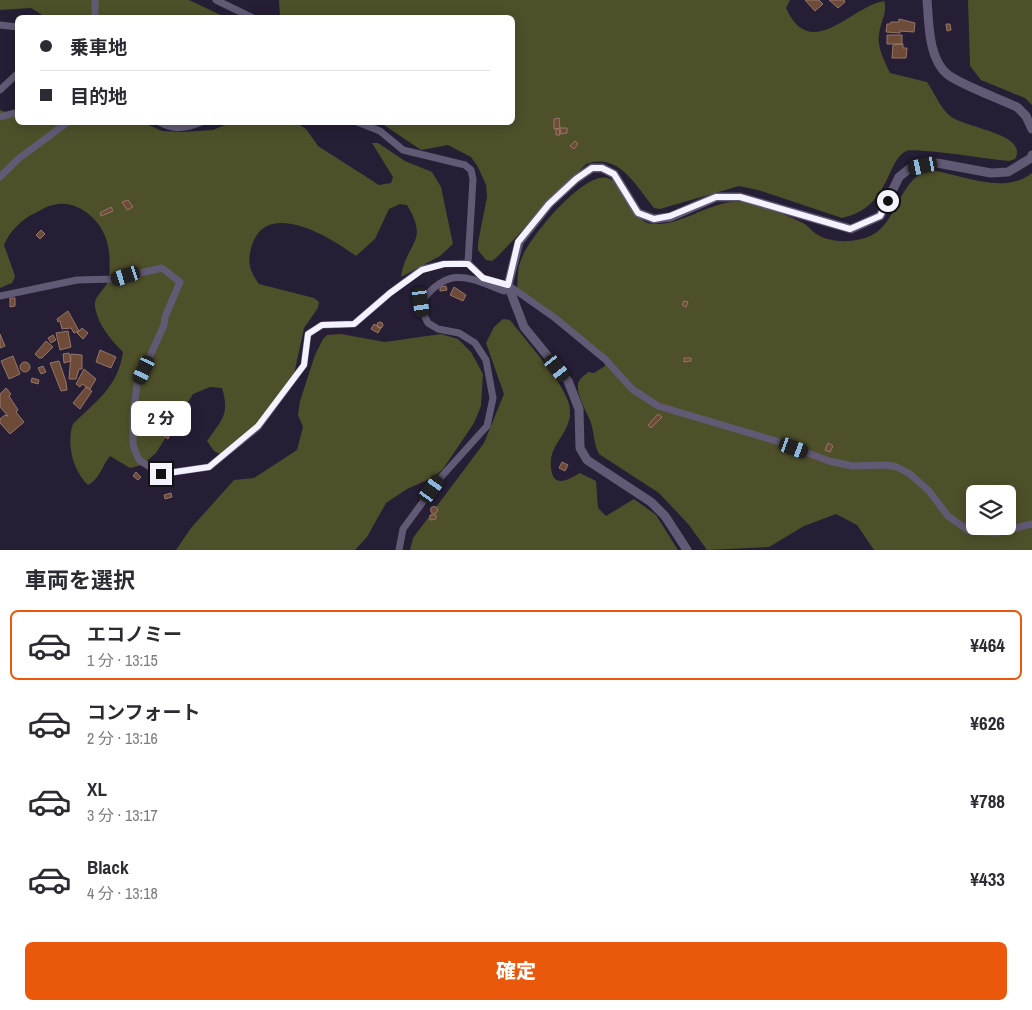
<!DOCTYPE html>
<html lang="ja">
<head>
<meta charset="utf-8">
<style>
  body { margin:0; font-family:"Archivo Narrow","Noto Sans JP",sans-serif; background:#f2f2f3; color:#2b2b33; height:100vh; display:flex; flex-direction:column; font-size:19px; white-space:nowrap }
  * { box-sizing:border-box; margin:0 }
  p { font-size:16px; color:#7c7c81 }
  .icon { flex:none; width:28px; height:28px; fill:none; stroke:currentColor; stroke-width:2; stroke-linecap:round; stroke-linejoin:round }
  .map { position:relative; height:550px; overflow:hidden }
  .panel { display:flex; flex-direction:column; background:#fff; flex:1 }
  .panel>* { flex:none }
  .guide { position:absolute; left:15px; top:15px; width:500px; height:110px; border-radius:8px; box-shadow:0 2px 12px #0003; display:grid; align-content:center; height:110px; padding:0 25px; background:#fff }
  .fabs { position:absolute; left:966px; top:485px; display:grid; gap:10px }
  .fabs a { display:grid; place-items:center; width:50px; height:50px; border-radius:8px; background:#fff; box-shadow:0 2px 12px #0003; font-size:25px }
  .end { position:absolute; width:22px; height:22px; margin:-11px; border:6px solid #f5f2ff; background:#111; box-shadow:0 0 0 2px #111 }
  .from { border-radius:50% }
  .bubble { position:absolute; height:35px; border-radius:8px; background:#fff; box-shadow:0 2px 12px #0003; font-size:16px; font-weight:800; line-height:35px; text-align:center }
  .car { position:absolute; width:15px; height:30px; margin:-15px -8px; border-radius:6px; box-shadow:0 0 4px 1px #0007; background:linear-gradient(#222 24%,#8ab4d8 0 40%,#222 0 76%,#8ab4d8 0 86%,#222 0) }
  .guide b { display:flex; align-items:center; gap:18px; height:48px; font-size:19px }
  .guide b+b { border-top:1px solid #e1e1e2 }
  .guide i { width:12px; height:12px; background:#2b2b33 }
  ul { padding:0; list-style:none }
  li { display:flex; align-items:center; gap:15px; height:70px; margin:0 10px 8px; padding:0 15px; border:2px solid transparent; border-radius:8px }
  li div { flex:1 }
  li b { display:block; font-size:19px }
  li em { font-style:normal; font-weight:800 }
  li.on { border-color:#ea580c }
  li>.icon { width:45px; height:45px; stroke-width:1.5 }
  h2 { padding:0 25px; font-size:22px; line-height:60px }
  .button { display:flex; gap:10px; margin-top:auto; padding:10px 25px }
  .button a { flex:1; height:58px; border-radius:8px; background:#ea580c; color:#fff; font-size:20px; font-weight:800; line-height:58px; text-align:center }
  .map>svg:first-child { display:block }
  .forest { fill:#4e502a; fill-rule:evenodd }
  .building { fill:#6e4a38; stroke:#957668 }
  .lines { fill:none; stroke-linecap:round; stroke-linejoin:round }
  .minor { stroke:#625a75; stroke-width:7 }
  .tertiary { stroke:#625a75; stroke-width:9 }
  .route { stroke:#f5f2ff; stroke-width:6 }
</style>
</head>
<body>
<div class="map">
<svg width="1032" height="550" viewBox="0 0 1032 550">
  <rect width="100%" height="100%" fill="#251e35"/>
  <path class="forest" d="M0 0H189L225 17 47 18 31 8 0 10Z
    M279 0H790L786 8C811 63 850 7 884 1 888 12 880 23 879 35 877 48 885 62 890 73L927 82C934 92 940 107 949 115 962 128 1030 133 1015 159L1009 161C995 160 913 147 906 151 899 155 895 162 892 169 880 194 872 211 842 218L758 190 739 186 660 209 654 208C636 186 619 152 586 164L497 257 492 261 486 260 478 250V243L487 197 486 185 478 167 471 157 448 145 421 150 381 123 512 122V18L280 17Z
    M968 0H1032V105L1025 98 981 80 970 66Z
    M0 110 17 116 18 122 144 123 162 131 182 132 213 130 230 123H297L306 129 318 146 379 185 391 183 393 177 372 143H378L405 161 432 172 441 187 453 244 440 256 401 277C406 242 430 243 407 205L400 204 389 209 375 239 356 256C332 238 267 198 252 245 247 262 249 270 259 284L314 298 319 302 318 308 304 328 293 379 262 420 220 454 214 451 207 441C222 419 230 415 222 388L210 387 193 394 156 453 142 465 130 468 110 456C102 466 99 480 88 485 73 471 66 444 73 424 97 400 118 387 123 352 111 340 98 325 95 307 93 295 108 289 109 277 110 268 110 255 108 246 104 222 78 198 53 205 47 206 41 210 35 213 22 219 9 232 4 245L13 270 15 277 12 283 0 288Z
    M929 170C963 174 1002 196 1032 173V550H874L857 525 836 514 804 526 769 547 707 550 689 525 659 493 599 454C594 445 594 433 591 423 587 411 577 398 578 385 578 379 584 376 588 372L594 373 605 366 604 359 517 290C518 280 517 269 521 260 528 239 583 172 607 178 627 184 630 214 647 223 680 230 709 199 742 202 757 203 789 216 803 223 809 226 812 232 818 235 831 243 855 243 870 236 897 225 899 178 929 170ZM975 494H1008V526H975Z
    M503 319 510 320C526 341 560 378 568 401 570 405 571 416 569 420 564 440 546 448 552 473 556 488 571 478 580 473L596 481 598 508 606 516 634 499 656 515 678 550H410L413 538 484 443 504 394 486 343 494 327Z
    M341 334 385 342 441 334 458 339 471 352 483 374 481 406 474 423 443 469 434 477 407 489 386 503 367 537 355 550H176L191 528 234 480 254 478 297 450 303 427 298 415 300 401 315 355 323 339 327 335Z"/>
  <path class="building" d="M805 0H819L823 4 815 11Z
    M829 0H844L845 2 838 8Z
    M899 19 915 23 914 32 900 31V33L886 32 887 24H890L891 22H899Z
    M946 24H950L951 30 947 31Z
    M887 35H902V44H887Z
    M903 44V48H907L906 58H892L893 45Z
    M559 118 560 128 554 129V119Z
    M560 128H567V133L561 134Z
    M556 129H559L560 135H556Z
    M575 141 578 144 574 149 570 146Z
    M128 200 133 207 127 210 122 202Z
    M111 207 113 211 101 216 100 213Z
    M41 230 45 234 40 239 36 235Z
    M446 286 447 290 440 291V287Z
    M454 287 466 295 463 301 450 295Z
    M10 298H15V306L10 307Z
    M684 301 688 302 686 307 682 305Z
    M68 311 79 331 74 333 71 328 62 329 60 321 58 322 57 319Z
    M377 325a3 3 0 1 1 6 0a3 3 0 1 1-6 0Z
    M374 324 381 328 378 333 371 329Z
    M82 328 88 333 83 339 77 333Z
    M68 331 71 347 60 350 56 333Z
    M0 334 5 346 0 348Z
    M53 335 56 340 51 343 48 338Z
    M46 341 53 347 42 358H39L35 354Z
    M100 350 116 357 111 368 96 362Z
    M69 353 71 361 64 363 63 354Z
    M71 354 82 355V369H79L76 379H69Z
    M13 356 20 374 9 379 1 361Z
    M684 358H691V361L684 362Z
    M59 361 66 382 67 390 61 391 50 363Z
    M20 367a5 5 0 1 1 10 0a5 5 0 1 1-10 0Z
    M43 366 46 372 41 374 38 368Z
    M84 369 96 379 90 389 82 384 80 387 76 384Z
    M32 378 39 380 38 384 31 382Z
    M86 387 92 391 80 409 73 403Z
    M6 388 11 394 9 396 18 410 16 412 24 422 10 434 0 423V419L5 415 8 416 0 407V394Z
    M183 410 189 414 185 419 180 416Z
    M658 414 662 417 651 428 648 425Z
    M167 430 171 432 168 439 164 436Z
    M828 443 833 446 830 452 825 450Z
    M562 462 568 465 565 471 559 468Z
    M136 472 141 477 138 480 133 476Z
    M171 493 172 497 165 499 164 495Z
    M430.5 510a3.5 3.5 0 1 1 7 0a3.5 3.5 0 1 1-7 0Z
    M430 515H436V519L430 520Z"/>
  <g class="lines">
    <path class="minor" d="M216 0 253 18
      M95 18V0
      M0 25 18 27
      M0 90 18 73
      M0 117 18 112
      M159 122C175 131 186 128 202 122
      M357 122 380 131 403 150 465 165 471 170 473 179 468 263
      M0 177 18 159 68 122
      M0 296 77 280 114 279 162 268 180 282 165 317 164 325 137 385 133 416V445L139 460 161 474 209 467 258 427 304 365 308 334 322 325 354 324 390 293 422 269 444 264 468 263 483 278 508 285 555 318 606 360 632 389 658 406 776 441 829 461 853 466 887 465 897 467 910 474 929 491 948 516 969 531 995 533 1032 524
      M399 550 403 529 442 476 487 426 493 398 486 360 475 343 459 333 438 329 428 323 423 313 421 302C449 265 467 277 504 291L508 285"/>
    <path class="tertiary" d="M927 0C929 22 928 58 947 74 959 84 1000 99 1017 107L1026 116 1032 129
      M687 550 665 516 651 502 587 460 580 448 579 409 568 381 524 327 508 285 519 242 549 204 576 179 592 168H602L614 174 638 213 654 219 670 217 716 197H740L851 229 880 216 899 177 909 169 937 163 991 173 1008 172 1031 158 1032 155"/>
  </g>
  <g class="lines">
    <path class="route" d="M161 474 209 467 258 426 304 365 308 334 322 325 354 324 390 293 422 270 444 264H468L483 278 508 285 518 242 549 204 576 179 592 168H602L614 174 638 213 654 219 670 216 716 197H740L850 229 880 216 888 201"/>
  </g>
</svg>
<div class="fabs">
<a><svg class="icon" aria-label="layers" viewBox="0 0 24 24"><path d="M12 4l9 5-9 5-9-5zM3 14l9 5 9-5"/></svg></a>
</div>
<i class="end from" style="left:888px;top:201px"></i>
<i class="end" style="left:161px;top:474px"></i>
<div class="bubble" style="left:131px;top:401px;width:60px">2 分</div>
<i class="car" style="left:923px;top:166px;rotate:258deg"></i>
<i class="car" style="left:126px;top:276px;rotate:252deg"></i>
<i class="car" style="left:421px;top:302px;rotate:172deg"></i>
<i class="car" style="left:557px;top:368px;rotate:141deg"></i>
<i class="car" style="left:144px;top:370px;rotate:205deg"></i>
<i class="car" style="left:794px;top:448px;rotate:110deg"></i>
<i class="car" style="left:432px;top:489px;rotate:36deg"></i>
<div class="guide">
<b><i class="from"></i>乗車地</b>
<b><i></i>目的地</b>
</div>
</div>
<section class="panel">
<h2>車両を選択</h2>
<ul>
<li class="on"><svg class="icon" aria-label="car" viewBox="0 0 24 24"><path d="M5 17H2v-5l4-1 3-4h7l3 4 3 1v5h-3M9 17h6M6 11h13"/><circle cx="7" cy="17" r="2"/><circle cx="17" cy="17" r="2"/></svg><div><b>エコノミー</b><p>1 分 · 13:15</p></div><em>¥464</em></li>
<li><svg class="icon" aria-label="car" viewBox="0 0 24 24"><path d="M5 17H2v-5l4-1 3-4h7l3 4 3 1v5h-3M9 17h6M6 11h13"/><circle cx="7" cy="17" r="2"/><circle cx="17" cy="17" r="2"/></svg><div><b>コンフォート</b><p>2 分 · 13:16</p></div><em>¥626</em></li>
<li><svg class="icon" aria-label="car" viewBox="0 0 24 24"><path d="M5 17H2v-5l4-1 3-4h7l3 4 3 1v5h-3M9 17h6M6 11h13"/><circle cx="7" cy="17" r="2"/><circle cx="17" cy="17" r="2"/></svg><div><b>XL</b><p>3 分 · 13:17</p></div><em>¥788</em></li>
<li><svg class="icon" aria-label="car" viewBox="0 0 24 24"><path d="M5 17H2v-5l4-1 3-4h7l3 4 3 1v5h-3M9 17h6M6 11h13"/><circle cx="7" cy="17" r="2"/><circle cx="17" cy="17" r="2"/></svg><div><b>Black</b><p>4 分 · 13:18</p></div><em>¥433</em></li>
</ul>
<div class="button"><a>確定</a></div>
</section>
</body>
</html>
